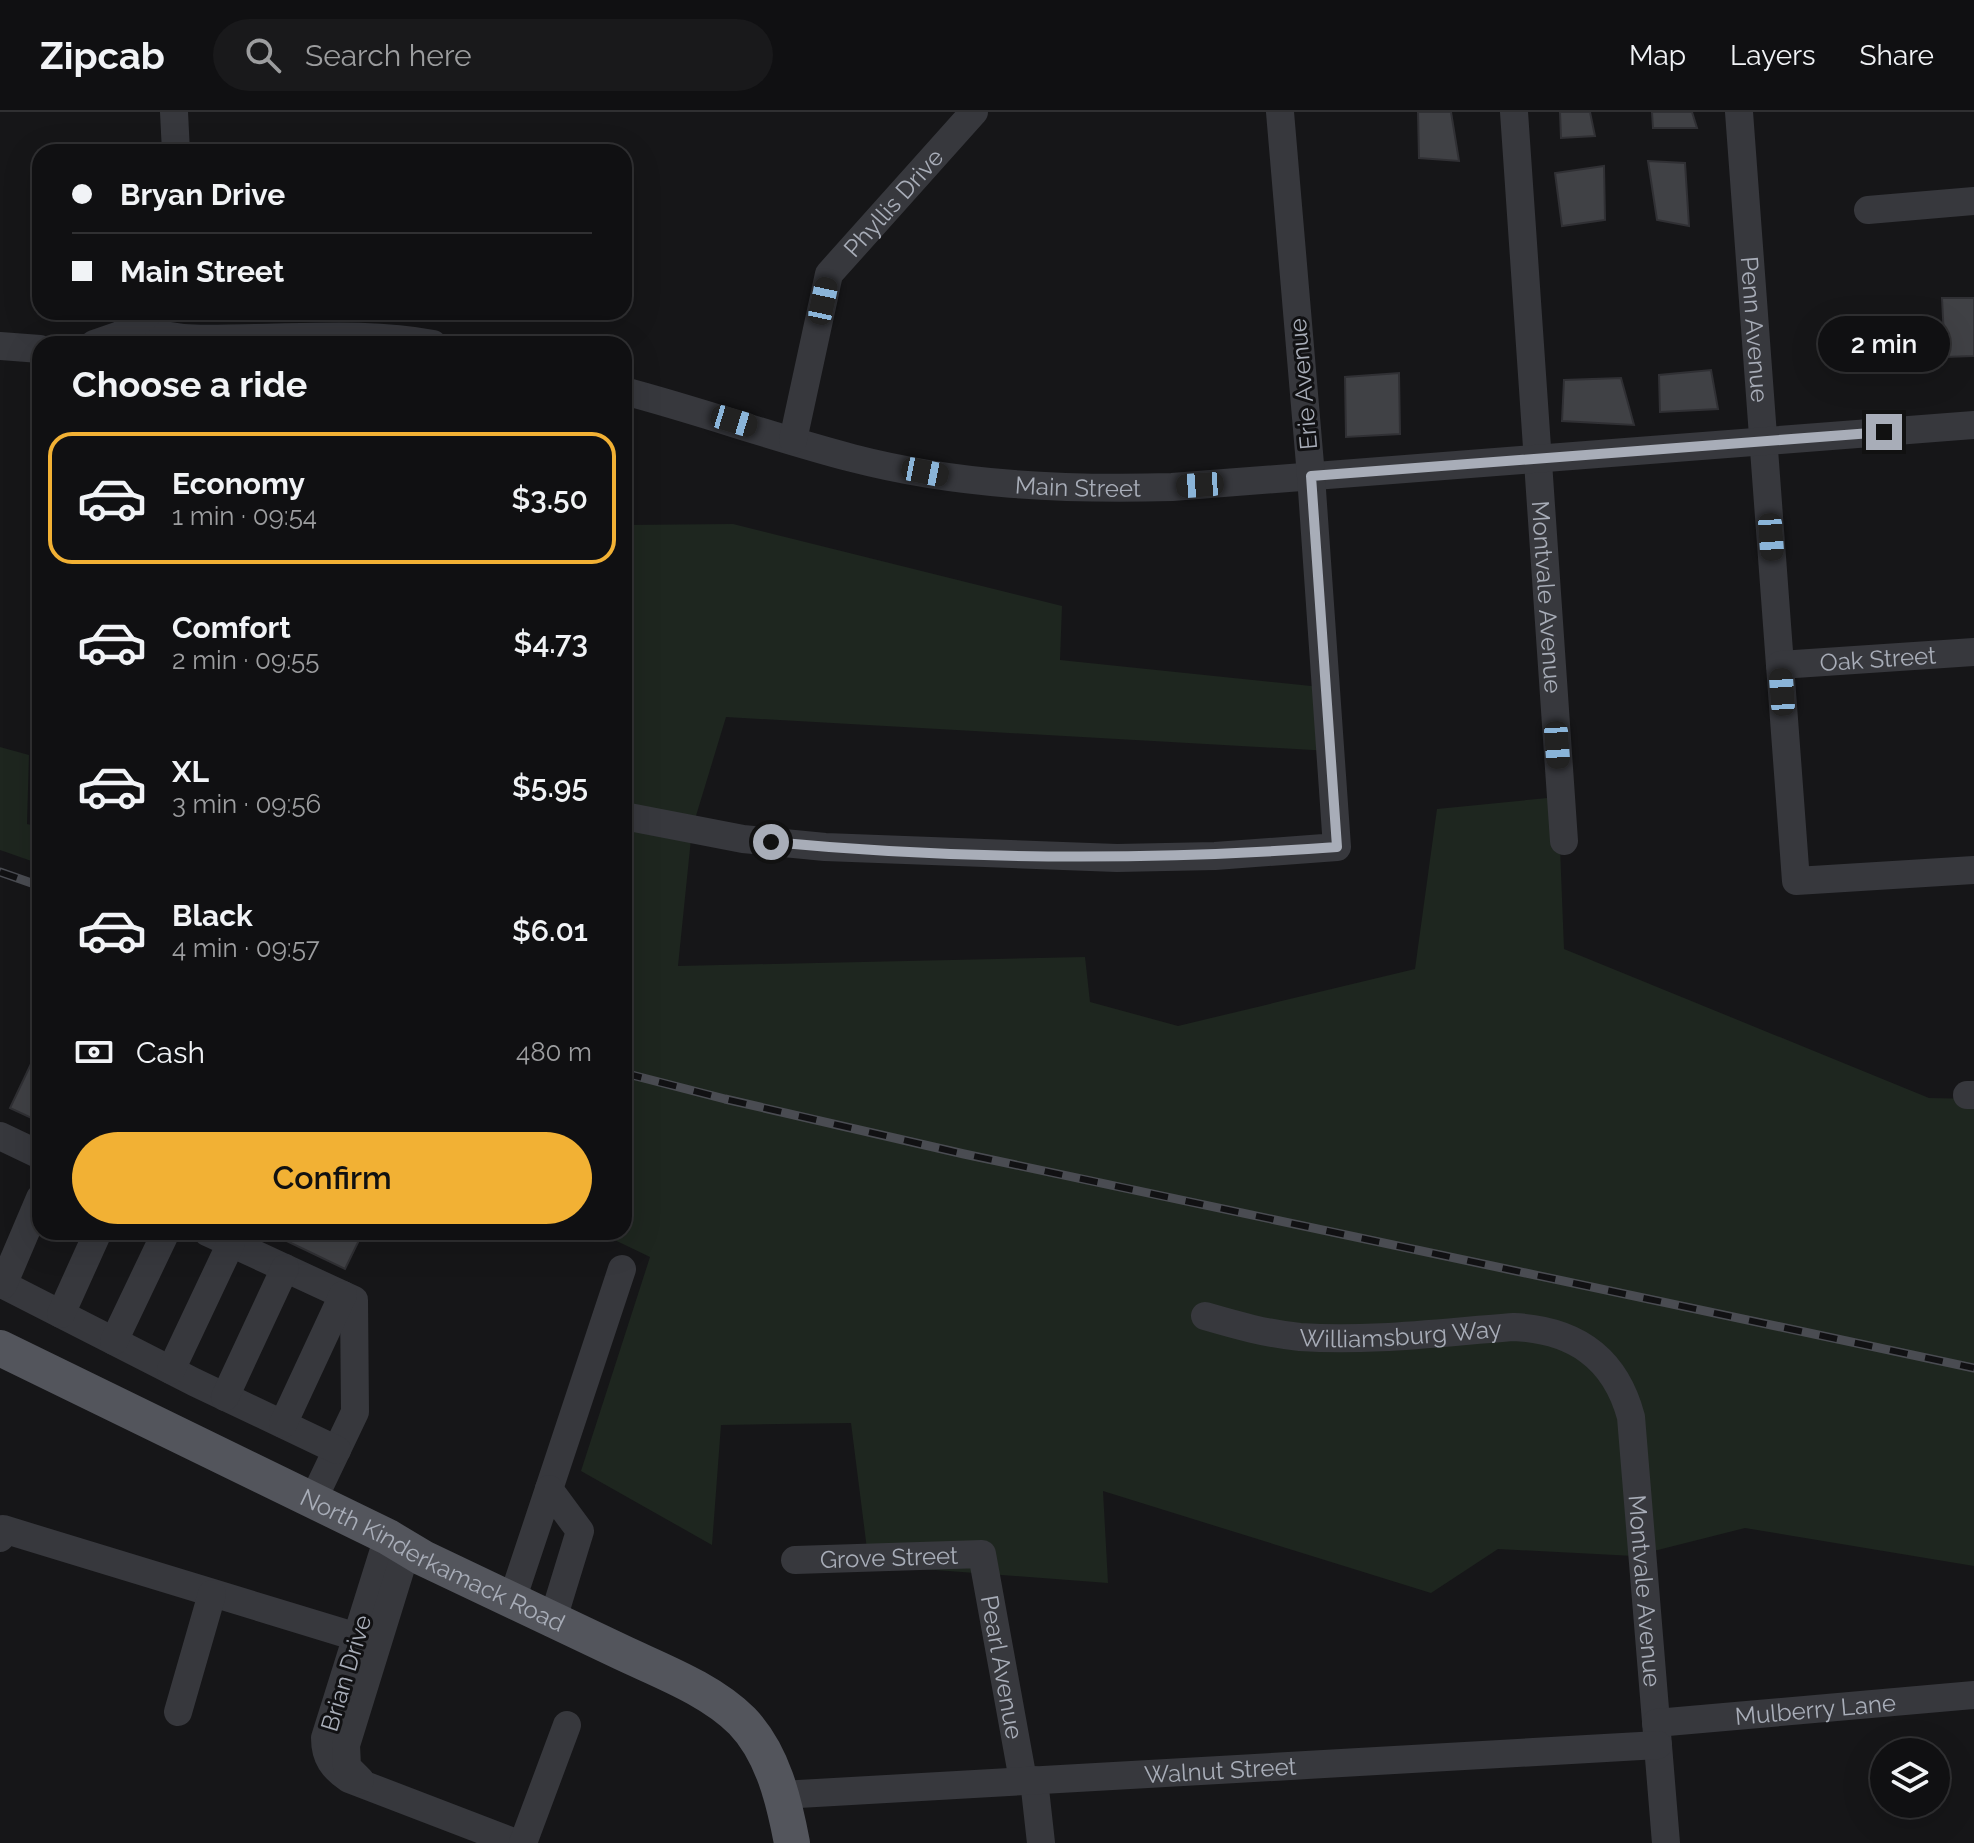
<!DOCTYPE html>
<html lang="en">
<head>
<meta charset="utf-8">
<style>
  body { margin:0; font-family:Raleway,sans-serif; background:#19191b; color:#f1f3f6; height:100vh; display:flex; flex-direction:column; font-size:30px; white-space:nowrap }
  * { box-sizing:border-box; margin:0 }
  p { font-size:26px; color:#9c9d9f }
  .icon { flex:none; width:44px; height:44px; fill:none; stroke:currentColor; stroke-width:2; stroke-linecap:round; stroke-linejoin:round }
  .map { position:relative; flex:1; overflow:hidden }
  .details { position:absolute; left:32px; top:224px; width:600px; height:904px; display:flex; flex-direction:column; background:#101012; border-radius:24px; box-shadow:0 8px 32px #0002,0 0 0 2px #303032 }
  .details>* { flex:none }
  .hud { position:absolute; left:32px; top:32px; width:600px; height:176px; border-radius:24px; box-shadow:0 8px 32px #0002,0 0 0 2px #303032; display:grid; align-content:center; height:176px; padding:0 40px; background:#101012 }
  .fabs { position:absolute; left:1870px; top:1626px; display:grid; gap:16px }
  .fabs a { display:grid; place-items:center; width:80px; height:80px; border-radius:50%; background:#101012; box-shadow:0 8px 32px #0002,0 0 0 2px #303032; font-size:40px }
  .end { position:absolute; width:36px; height:36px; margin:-18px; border:10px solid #a8adb8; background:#111; box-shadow:0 0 0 4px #111 }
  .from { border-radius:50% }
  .bubble { position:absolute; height:56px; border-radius:28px; background:#101012; box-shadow:0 8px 32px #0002,0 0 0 2px #303032; font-size:26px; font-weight:600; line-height:56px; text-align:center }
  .car { position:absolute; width:24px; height:48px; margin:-24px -12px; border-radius:10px; box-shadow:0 0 6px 2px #0007; background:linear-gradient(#222 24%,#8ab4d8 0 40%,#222 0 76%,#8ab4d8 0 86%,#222 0) }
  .hud b { display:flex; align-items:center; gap:28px; height:76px; font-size:30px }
  .hud b+b { border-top:2px solid #303032 }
  .hud i { width:20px; height:20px; background:#f1f3f6 }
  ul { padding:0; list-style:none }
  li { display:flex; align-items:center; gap:24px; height:132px; margin:0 16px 12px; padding:0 24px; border:4px solid transparent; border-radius:24px }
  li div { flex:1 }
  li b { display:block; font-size:30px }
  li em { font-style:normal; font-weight:600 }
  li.active { border-color:#f2b134 }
  li>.icon { width:72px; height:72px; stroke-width:1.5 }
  h2 { padding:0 40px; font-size:36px; line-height:96px }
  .pay { display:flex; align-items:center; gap:20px; height:88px; padding:0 40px; font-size:30px }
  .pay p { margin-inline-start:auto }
  .primary-button { display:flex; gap:16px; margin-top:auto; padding:16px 40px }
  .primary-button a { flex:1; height:92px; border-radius:48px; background:#f2b134; color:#111; font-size:32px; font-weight:600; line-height:92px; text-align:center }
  header { display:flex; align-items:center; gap:48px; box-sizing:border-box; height:112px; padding:0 40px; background:#101012; border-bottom:2px solid #303032 }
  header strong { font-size:38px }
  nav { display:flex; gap:44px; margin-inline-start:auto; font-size:28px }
  .search { width:560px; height:72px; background:#19191b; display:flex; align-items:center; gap:20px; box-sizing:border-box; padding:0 28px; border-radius:44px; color:#9c9d9f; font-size:30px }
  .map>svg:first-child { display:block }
  .green { fill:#1e261f }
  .building { fill:#404145; stroke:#303034; stroke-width:2 }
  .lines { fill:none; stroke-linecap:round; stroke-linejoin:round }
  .minor { stroke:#37383d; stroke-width:28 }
  .major { stroke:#53555c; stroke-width:36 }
  .rail-casing { stroke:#4a4c52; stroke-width:9 }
  .rail { stroke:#111113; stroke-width:6; stroke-dasharray:18; stroke-linecap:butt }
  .route { stroke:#a8adb8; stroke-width:10 }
  .labels { text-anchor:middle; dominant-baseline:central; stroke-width:6; stroke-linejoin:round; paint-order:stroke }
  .street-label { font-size:24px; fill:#a8adb8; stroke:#111113 }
</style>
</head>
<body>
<header>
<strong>Zipcab</strong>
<div class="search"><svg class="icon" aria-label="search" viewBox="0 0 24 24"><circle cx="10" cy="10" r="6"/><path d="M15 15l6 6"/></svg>Search here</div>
<nav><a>Map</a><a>Layers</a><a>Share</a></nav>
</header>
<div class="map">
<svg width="1974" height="1731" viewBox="0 0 1974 1731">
  <rect width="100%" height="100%" fill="#161618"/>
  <path class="green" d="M733 412 1062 494 1060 548 1321 575 1330 639 726 605 692 717 678 854 1085 845 1090 890 1178 914 1415 857 1437 697 1558 685 1564 837 1929 986 1974 987V1454L1745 1416 1634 1444 1498 1437 1431 1481 1103 1379 1108 1471 869 1453 851 1311 721 1313 712 1433 581 1359 650 1145 598 1120H624V431L626 413Z
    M0 635 29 643 27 712 40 715V752L0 738Z"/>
  <path class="building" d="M1418 0H1451L1459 49 1419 46Z
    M1560 0H1590L1595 24 1561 26Z
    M1652 0H1692L1697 16H1653Z
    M1648 49 1685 51 1689 114 1657 108Z
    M1604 54 1605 108 1562 114 1555 61Z
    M1942 186H1974V244L1945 245Z
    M1711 258 1718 297 1660 300 1659 263Z
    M1399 261 1400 322 1346 325 1345 265Z
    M1621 266 1634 313 1562 309 1564 268Z
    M40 933V1010L10 996Z
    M268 1120H363L345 1157Z"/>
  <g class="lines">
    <g class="minor">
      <path d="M174 0 176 40"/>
      <path id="s1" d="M1514 0 1564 729"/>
      <path id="s2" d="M1739 0 1796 769 1974 758"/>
      <path d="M1868 98 1974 89"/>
      <path d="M135 214C178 232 211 226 255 226 315 225 375 221 433 232"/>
      <path d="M94 232 120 223 147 203"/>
      <path d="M0 234 40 237"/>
      <path id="s3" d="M624 279C700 299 775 326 852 346 956 373 1064 378 1172 375L1974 313"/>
      <path id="s4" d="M793 328 829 162 974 0"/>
      <path id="s5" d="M1780 553 1974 540"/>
      <path d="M624 704 743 727 825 735 1117 746 1215 744 1337 735 1311 364 1280 0"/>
      <path d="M1967 983H1974"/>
      <path d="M0 1024 40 1043"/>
      <path d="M207 1120 354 1188 355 1300 313 1388"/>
      <path d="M0 1171 194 1270 337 1338"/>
      <path d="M3 1173 40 1086"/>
      <path d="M61 1202 98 1120"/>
      <path id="s6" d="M1205 1204C1236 1213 1268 1222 1300 1225 1371 1230 1444 1220 1514 1215 1574 1218 1615 1245 1631 1305L1666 1731"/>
      <path d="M114 1229 166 1120"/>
      <path d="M171 1258 231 1131"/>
      <path d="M225 1285 285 1156"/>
      <path d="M283 1312 343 1183"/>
      <path d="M549 1377 622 1157"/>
      <path d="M388 1425 325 1626C325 1646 333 1656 349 1667L516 1731"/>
      <path d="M0 1426 3 1417 357 1525"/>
      <path id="s7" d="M795 1448 982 1442 1023 1668"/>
      <path d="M512 1488 549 1377 580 1419 553 1507"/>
      <path d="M178 1600 212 1482"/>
      <path id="s8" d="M1656 1611 1974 1583"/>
      <path d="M360 1668 347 1655 346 1633 407 1436"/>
      <path d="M1034 1668 1041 1731"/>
      <path id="s9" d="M781 1683 1658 1633"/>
      <path d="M523 1731 567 1613"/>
    </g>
    <path class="major" id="s10" d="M0 1236 388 1425 423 1446C489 1477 555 1508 621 1540 661 1559 710 1577 742 1609 773 1641 784 1689 792 1731"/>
    <g class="rail-casing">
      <path id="rail" d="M0 760 40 774
        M624 961 725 987 964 1042 1974 1256"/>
    </g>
    <use href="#rail" class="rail"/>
  </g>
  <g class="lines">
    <path class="route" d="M771 730C959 748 1148 749 1337 735L1311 364 1884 320"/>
  </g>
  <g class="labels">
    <g class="street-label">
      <text stroke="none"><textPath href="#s4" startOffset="266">Phyllis Drive</textPath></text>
      <text stroke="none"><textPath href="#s2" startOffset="218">Penn Avenue</textPath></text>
      <text transform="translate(1303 272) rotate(-95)">Erie Avenue</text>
      <text stroke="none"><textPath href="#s3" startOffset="466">Main Street</textPath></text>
      <text stroke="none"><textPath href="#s1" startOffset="486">Montvale Avenue</textPath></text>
      <text stroke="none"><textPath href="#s5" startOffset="98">Oak Street</textPath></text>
      <text stroke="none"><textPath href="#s6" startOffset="198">Williamsburg Way</textPath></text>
      <text stroke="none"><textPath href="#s7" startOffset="94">Grove Street</textPath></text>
      <text stroke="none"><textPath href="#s10" startOffset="482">North Kinderkamack Road</textPath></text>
      <text stroke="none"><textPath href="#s6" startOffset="646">Montvale Avenue</textPath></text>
      <text stroke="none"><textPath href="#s7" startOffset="302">Pearl Avenue</textPath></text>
      <text transform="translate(346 1561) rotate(-73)">Brian Drive</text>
      <text stroke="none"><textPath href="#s8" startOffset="160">Mulberry Lane</textPath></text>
      <text stroke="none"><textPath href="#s9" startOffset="440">Walnut Street</textPath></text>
    </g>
  </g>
</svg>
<div class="fabs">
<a><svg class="icon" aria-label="layers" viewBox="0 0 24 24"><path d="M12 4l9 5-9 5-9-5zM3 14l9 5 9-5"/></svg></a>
</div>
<i class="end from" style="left:771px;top:730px"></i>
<i class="end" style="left:1884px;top:320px"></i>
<div class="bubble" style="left:1818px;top:204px;width:132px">2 min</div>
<i class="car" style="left:823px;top:189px;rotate:12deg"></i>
<i class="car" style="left:734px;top:309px;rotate:107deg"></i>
<i class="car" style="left:925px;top:360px;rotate:101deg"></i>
<i class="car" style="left:1200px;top:373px;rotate:266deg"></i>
<i class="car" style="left:1771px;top:425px;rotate:176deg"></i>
<i class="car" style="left:1782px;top:580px;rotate:356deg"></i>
<i class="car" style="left:1557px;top:633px;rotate:176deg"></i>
<div class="hud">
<b><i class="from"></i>Bryan Drive</b>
<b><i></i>Main Street</b>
</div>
<section class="details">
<h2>Choose a ride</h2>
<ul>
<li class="active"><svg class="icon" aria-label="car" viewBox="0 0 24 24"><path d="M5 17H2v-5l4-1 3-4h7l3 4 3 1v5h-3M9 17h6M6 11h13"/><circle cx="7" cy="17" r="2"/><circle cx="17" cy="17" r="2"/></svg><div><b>Economy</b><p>1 min · 09:54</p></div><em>$3.50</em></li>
<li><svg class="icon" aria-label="car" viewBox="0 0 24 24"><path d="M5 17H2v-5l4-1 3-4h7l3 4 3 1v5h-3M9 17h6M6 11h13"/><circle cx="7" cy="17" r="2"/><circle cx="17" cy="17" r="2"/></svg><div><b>Comfort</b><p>2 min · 09:55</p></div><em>$4.73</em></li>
<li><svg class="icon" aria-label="car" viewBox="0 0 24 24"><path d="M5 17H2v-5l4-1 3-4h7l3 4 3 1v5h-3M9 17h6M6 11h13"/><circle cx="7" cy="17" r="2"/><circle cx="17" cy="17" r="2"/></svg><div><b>XL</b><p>3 min · 09:56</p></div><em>$5.95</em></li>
<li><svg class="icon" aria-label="car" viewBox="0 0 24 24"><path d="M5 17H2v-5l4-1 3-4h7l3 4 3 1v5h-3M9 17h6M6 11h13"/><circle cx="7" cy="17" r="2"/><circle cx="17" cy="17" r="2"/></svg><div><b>Black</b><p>4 min · 09:57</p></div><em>$6.01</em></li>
</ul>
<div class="pay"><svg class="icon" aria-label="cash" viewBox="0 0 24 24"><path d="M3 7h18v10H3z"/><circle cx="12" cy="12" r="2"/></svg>Cash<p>480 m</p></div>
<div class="primary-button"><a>Confirm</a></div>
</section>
</div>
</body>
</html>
